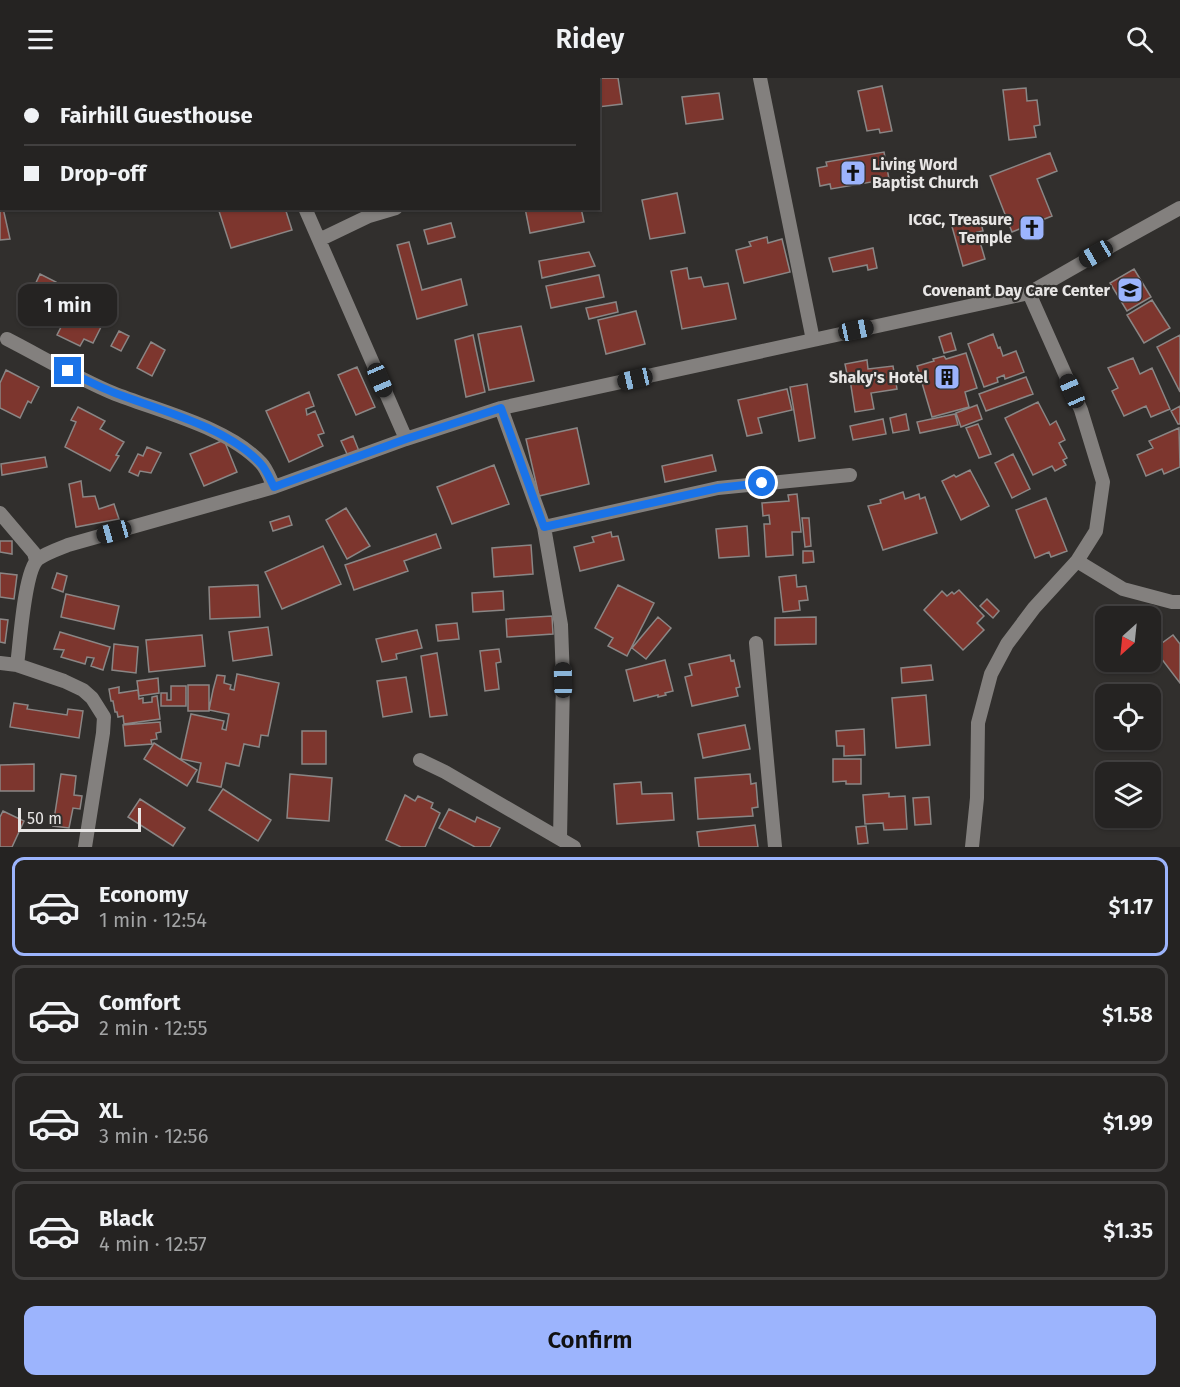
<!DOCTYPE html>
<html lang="en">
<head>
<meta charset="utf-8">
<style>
  body { margin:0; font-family:"Fira Sans",sans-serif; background:#2d2b2a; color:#f1f3f6; height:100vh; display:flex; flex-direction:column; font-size:22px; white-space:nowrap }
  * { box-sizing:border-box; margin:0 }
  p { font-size:20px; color:#a3a4a5 }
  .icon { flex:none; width:33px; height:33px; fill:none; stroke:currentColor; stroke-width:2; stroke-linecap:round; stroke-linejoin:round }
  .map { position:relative; height:769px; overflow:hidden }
  .side { display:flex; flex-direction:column; background:#252322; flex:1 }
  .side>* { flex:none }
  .banner { position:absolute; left:0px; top:0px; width:600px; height:132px; box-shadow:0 2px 4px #0004,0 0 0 2px #424040; display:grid; align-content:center; height:132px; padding:0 24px; background:#252322 }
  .needle { width:39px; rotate:207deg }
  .fabs { position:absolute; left:1095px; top:528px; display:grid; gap:12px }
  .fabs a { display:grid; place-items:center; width:66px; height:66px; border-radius:12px; background:#252322; box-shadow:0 2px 4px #0004,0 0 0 2px #424040; font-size:30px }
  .scale { position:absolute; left:18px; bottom:15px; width:123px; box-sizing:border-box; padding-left:6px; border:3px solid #e8e6e5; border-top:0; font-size:16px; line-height:21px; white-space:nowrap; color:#e8e6e5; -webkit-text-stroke:4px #312f2d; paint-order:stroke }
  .end { position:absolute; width:27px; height:27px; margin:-14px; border:8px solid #1a73e8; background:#fff; box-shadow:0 0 0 3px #fff }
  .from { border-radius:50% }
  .bubble { position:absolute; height:42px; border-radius:12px; background:#252322; box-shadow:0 2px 4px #0004,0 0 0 2px #424040; font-size:20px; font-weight:600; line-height:42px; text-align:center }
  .car { position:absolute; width:18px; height:36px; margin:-18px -9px; border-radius:8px; box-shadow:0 0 4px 2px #0007; background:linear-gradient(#222 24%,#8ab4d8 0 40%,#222 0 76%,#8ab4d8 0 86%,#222 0) }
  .banner b { display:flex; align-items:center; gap:21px; height:57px; font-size:22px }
  .banner b+b { border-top:2px solid #424040 }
  .banner i { width:15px; height:15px; background:#f1f3f6 }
  ul { padding:10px 0 0; list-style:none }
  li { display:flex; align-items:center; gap:18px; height:99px; margin:0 12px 9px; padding:0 12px; border:3px solid #424040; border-radius:12px }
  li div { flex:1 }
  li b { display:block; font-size:22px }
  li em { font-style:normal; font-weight:600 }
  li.on { border-color:#9cb4fd }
  li>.icon { width:54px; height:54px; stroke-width:1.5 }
  .action { display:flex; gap:12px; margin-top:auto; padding:12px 24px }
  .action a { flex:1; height:69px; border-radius:12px; background:#9cb4fd; color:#111; font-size:24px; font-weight:600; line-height:69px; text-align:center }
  header { display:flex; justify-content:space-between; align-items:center; height:78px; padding:0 24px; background:#252322; font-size:27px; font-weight:600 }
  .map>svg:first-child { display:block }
  .building { fill:#7d362e; stroke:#8a8685; stroke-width:1.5 }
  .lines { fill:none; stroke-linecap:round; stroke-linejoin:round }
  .street { stroke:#83807e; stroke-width:14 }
  .route { stroke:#1a73e8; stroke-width:8 }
  .labels { text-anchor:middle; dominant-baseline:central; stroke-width:4.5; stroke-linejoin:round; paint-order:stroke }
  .poi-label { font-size:16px; font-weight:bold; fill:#e8e6e5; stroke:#312f2d; text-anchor:end }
</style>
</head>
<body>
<header><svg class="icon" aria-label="menu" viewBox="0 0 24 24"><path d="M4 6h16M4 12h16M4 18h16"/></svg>Ridey<svg class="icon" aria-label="search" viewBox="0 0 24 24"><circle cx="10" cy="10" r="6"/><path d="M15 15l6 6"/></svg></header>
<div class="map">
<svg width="1180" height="769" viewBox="0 0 1180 769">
  <rect width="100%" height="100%" fill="#312f2d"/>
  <path class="building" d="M585 0H618L622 26 598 29V2H586Z
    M882 8 892 53 880 55 879 51 867 53 858 13Z
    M1026 10 1027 23 1037 22 1040 47 1034 48 1036 59 1009 62 1003 12Z
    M719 15 723 41 686 46 682 19Z
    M884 74 889 101 831 111 830 106 820 108 817 90 827 88 826 84Z
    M1050 75 1057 93 1037 101 1052 138 1012 154 990 98Z
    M677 115 685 155 650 161 642 122Z
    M0 128 3 130 10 161 0 162Z
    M218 130H285L292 152 231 170Z
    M525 130H581L584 144 530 155Z
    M973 138 975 147 981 145 983 153 977 154 985 181 963 188 951 145Z
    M451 145 455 159 428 166 424 152Z
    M767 159 768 165 782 161 790 194 744 205 736 172 751 168 749 164Z
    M409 164 422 212 461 201 467 227 417 241 397 167Z
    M873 170 877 190 868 192 867 187 833 194 829 180Z
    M589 174 595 188 542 200 539 183Z
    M687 190 689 201 701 199 704 209 728 205 736 241 682 251 671 193Z
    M1134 191 1151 219 1127 233 1110 205Z
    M40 196 56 204 36 245 21 237Z
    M599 197 604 219 551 230 546 208Z
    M58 211 84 224 86 219 110 231 93 265 84 261 80 268 57 257 61 249 43 240Z
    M1152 222 1170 250 1144 265 1127 237Z
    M616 224 618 234 589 241 586 230Z
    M636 233 645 266 606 276 598 242Z
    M521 248 534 303 489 312 478 256Z
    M119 253 129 258 121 273 111 268Z
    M951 255 956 272 944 275 939 259Z
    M993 256 998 270 1000 269 1003 278 1016 273 1024 294 1005 301 1004 297 997 300 998 304 984 309 968 266Z
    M473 257 485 314 466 319 455 262Z
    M1180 257V314L1157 269Z
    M151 264 165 272 152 298 137 290Z
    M966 275 977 310 965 314 969 329 932 339 917 288 934 283 933 281 944 278 946 281Z
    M1133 280 1140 296 1152 290 1170 331 1151 339 1146 328 1124 338 1112 313 1118 310 1108 290Z
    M867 282 868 291 893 288 897 311 871 315 874 331 855 334 849 295 847 296 845 286Z
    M357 289 375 329 356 337 338 297Z
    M6 292 39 309 31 325 28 323 20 340 0 330V305Z
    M1026 299 1033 316 986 333 979 316Z
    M807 306 815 360 799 363 790 309Z
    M787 311 792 332 758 340 762 355 747 358 738 322Z
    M309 314 314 328 306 331 307 337 315 333 324 355 318 357 323 368 289 384 266 333Z
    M1038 324 1050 347 1056 343 1065 362 1059 365 1067 380 1063 382 1066 387 1055 393 1052 388 1033 397 1005 340Z
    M977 327 982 341 961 349 956 335Z
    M1180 328V346H1178L1171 333Z
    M78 329 105 343 100 351 124 364 116 377 119 378 110 393 65 369 76 344 71 342Z
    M906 336 909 352 893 355 890 340Z
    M955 336 958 347 920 355 917 344Z
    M883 341 886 356 853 362 850 348Z
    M978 346 991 376 979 380 966 350Z
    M577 350 589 406 539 418 526 361Z
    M1179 350 1180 389 1164 396 1162 391 1146 398 1137 377 1153 370 1149 363Z
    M353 358 359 373 348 378 341 363Z
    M224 362 237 394 204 408 190 376Z
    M147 369 161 375 151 395 140 393 138 398 129 394 138 376 143 378Z
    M1013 376 1030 411 1012 420 995 385Z
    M712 377 716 393 665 404 662 388Z
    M45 379 47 389 2 397 1 386Z
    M494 387 509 426 452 446 437 409Z
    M970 392 989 428 961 442 942 403 954 397 956 399Z
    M81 403 83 419 95 418 99 431 114 426 119 441 76 449 69 406Z
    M903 414 905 421 919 416 920 421 925 419 937 455 883 472 868 428 881 425 880 422Z
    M797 416 801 454H792L793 477 766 479 764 446H770L769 437 763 438 762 425 789 423 788 417Z
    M1046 420 1067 473 1051 479 1049 474 1035 480 1016 432Z
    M346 430 370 468 347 481 326 442Z
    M289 438 292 447 273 453 270 444Z
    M802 440H809L811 468 805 469Z
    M747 448 749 478 719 480 716 451Z
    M611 454 612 459 618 458 624 482 580 493 574 469 594 464 592 459Z
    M436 456 441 470 404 483 408 493 354 512 345 487Z
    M0 463H12V476L0 474Z
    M531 467 533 496 494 499 492 470Z
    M323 468 341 506 282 531 265 494Z
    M803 473H813L814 484 803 485Z
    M0 495 17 497 14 521 0 519Z
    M57 495 67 498 63 514 52 510Z
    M796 497 797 509 806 508 808 522 799 523 800 532 783 534 779 499Z
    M258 507 260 539 210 541 209 509Z
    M618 507 654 525 627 578 608 568 613 560 595 550Z
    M959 512 984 538 977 545 984 552 963 572 924 532 942 513 947 518 952 514 954 516Z
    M503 513 504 532 473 534 472 515Z
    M66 516 119 528 114 551 61 539Z
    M987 521 999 533 993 540 980 528Z
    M552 538 553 556 507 559 506 541Z
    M658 539 671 550 646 581 632 570Z
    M816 539V566L775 567V540Z
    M0 541 8 542 5 565 0 564Z
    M457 545 459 561 438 563 436 547Z
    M268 549 272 577 233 583 229 554Z
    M417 552 422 570 396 576 397 581 382 584 376 561Z
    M60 554 110 569 103 592 91 588 94 580 87 579 85 586 61 579 64 572 54 571Z
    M202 557 205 588 149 594 146 562Z
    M1173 557 1180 566V605L1154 571Z
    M114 566 138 569 136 595 112 592Z
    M499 571 501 584 496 585 499 611 485 613 480 573Z
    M437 575 447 637 430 639 421 578Z
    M730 577 731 583 734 582 740 609 736 610 738 618 692 628 685 599 692 597 689 586Z
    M665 582 673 613 665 615 666 617 658 619V617L634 623 626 592Z
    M931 587 933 602 902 605 901 590Z
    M237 596 279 605 268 658 261 657 259 669 244 666 239 688 226 685 221 709 197 704 201 685 181 681 191 636 224 643 222 651 226 652 229 636 209 632 213 612 217 597 225 598 224 605 231 607 230 611 234 612Z
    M406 599 412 634 383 639 377 603Z
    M158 600 159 615 139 618 137 603Z
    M188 607H209V633H188Z
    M171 608H186V628H161V615H167V622H171Z
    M119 609V615L138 612 139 621 143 620V625L152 624V619L157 618 160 641 124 646 123 638 118 639 117 634H115L113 623H111L109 611Z
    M926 617 930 667 896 670 892 620Z
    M14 625 28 627 27 631 67 637 68 631 83 633 79 660 10 649Z
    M160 644 161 654 156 655 157 661 151 662 152 666 125 668 123 647Z
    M745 647 750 671 703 680 698 656Z
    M864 651 865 677 844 678V668H837L836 653Z
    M302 653H326V686H302Z
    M154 665 197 692 187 708 144 681Z
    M833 681H861V706H846V703L833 704Z
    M34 686V713H0V687Z
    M61 696 76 698 74 717 82 718 80 731 73 730 69 750 53 748Z
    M290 696 332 700 329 743 287 740Z
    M750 696 751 706 756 705 758 729 752 730 753 738 698 741 695 700Z
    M641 704 642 716 672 715 674 742 617 746 614 706Z
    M223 711 271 742 258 763 209 732Z
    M889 715V719L905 718 907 751 884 752 883 745 865 746 863 717Z
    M405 717 415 723 418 718 433 725 431 730 440 735 425 769H401L386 762Z
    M929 719 931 746 915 747 913 720Z
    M140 721 185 750 173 768 128 739Z
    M449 731 475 744 477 739 500 750 490 769H475L439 750Z
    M3 733 24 743 12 769H0V739Z
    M755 747 758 769H699L697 754Z
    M866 748 868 765 858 766 856 749Z"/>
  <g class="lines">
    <path class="street" d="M212 0 214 2
      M497 0V2
      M760 0 813 262
      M305 130 406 361
      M319 162 369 138 396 130
      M7 261C42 279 77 300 113 315 158 333 228 349 261 385 267 391 270 401 274 409
      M501 330 544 449 561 547 563 602 560 761
      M0 435 34 475 36 482
      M544 449 718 410 850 397
      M1077 483 1123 511 1172 524H1180
      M756 565 775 769
      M0 585 17 587C20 567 24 493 38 481 46 475 58 471 68 467L274 409 406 361 501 330 1029 215 1113 167 1180 130
      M17 587 64 603 83 612 92 620 104 639 103 655 85 769
      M420 682 445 694 574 769
      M972 769 977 720 978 645 991 596 1007 566 1034 530 1077 483 1096 453 1103 404 1081 332 1029 215"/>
  </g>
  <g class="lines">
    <path class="route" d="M68 293C84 301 99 309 115 315 159 332 227 349 260 385 266 391 270 401 274 409L406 361 501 330 544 449 718 410 762 405"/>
  </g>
  <defs>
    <g id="church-square" transform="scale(1.35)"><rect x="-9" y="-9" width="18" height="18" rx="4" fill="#9cb4fd" stroke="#312f2d"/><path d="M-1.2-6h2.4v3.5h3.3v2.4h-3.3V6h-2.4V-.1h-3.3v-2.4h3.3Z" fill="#111"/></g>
    <g id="school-square" transform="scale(1.35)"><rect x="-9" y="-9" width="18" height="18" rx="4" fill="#9cb4fd" stroke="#312f2d"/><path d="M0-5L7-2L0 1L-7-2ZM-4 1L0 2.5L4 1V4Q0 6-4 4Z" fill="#111"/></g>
    <g id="building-square" transform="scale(1.35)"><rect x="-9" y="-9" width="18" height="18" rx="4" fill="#9cb4fd" stroke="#312f2d"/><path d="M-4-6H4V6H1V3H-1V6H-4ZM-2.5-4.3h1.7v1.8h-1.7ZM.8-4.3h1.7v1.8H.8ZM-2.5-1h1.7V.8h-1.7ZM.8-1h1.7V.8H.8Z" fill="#111"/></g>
  </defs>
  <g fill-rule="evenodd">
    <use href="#church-square" x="853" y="95"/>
    <use href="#church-square" x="1032" y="150"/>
    <use href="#school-square" x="1130" y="212"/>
    <use href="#building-square" x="947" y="299"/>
  </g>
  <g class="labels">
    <g class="poi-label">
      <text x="872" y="86" text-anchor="start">Living Word<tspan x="872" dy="18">Baptist Church</tspan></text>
      <text x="1012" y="141">ICGC, Treasure<tspan x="1012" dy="18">Temple</tspan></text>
      <text x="1110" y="212">Covenant Day Care Center</text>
      <text x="928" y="299">Shaky's Hotel</text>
    </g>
  </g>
</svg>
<div class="fabs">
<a><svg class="needle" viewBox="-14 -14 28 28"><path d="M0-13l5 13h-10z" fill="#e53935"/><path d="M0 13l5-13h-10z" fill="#a3a4a5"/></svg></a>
<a><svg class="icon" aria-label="locate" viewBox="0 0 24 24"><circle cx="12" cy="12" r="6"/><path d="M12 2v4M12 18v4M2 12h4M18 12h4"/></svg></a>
<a><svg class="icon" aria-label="layers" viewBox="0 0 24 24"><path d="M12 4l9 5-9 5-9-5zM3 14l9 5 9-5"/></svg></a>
</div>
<div class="scale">50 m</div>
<i class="end from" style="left:762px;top:405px"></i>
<i class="end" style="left:68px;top:293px"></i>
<div class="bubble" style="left:18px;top:206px;width:99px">1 min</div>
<i class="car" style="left:1096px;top:176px;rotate:240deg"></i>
<i class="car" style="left:856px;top:252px;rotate:78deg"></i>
<i class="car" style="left:635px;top:301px;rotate:257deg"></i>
<i class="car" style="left:380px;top:302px;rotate:157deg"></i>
<i class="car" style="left:1072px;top:313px;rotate:336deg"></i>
<i class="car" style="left:114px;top:454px;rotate:254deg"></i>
<i class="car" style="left:563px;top:602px;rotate:359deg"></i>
<div class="banner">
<b><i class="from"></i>Fairhill Guesthouse</b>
<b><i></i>Drop-off</b>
</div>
</div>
<section class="side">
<ul>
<li class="on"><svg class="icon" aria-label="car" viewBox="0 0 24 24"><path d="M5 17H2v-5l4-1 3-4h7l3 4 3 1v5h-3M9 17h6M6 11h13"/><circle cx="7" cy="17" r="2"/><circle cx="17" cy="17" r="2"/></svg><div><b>Economy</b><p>1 min · 12:54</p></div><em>$1.17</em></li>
<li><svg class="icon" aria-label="car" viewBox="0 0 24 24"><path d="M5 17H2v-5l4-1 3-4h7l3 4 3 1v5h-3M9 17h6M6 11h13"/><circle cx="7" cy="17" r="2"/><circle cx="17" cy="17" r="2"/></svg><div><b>Comfort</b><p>2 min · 12:55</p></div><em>$1.58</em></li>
<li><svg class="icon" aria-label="car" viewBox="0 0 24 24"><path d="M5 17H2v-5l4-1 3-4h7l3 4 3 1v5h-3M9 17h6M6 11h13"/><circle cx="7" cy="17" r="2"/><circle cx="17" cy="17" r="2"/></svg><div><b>XL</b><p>3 min · 12:56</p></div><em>$1.99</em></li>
<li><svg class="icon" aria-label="car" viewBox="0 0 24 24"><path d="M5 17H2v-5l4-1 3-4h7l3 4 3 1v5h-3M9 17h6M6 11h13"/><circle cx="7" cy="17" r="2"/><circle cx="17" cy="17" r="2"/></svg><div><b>Black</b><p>4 min · 12:57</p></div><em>$1.35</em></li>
</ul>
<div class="action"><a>Confirm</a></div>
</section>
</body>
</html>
